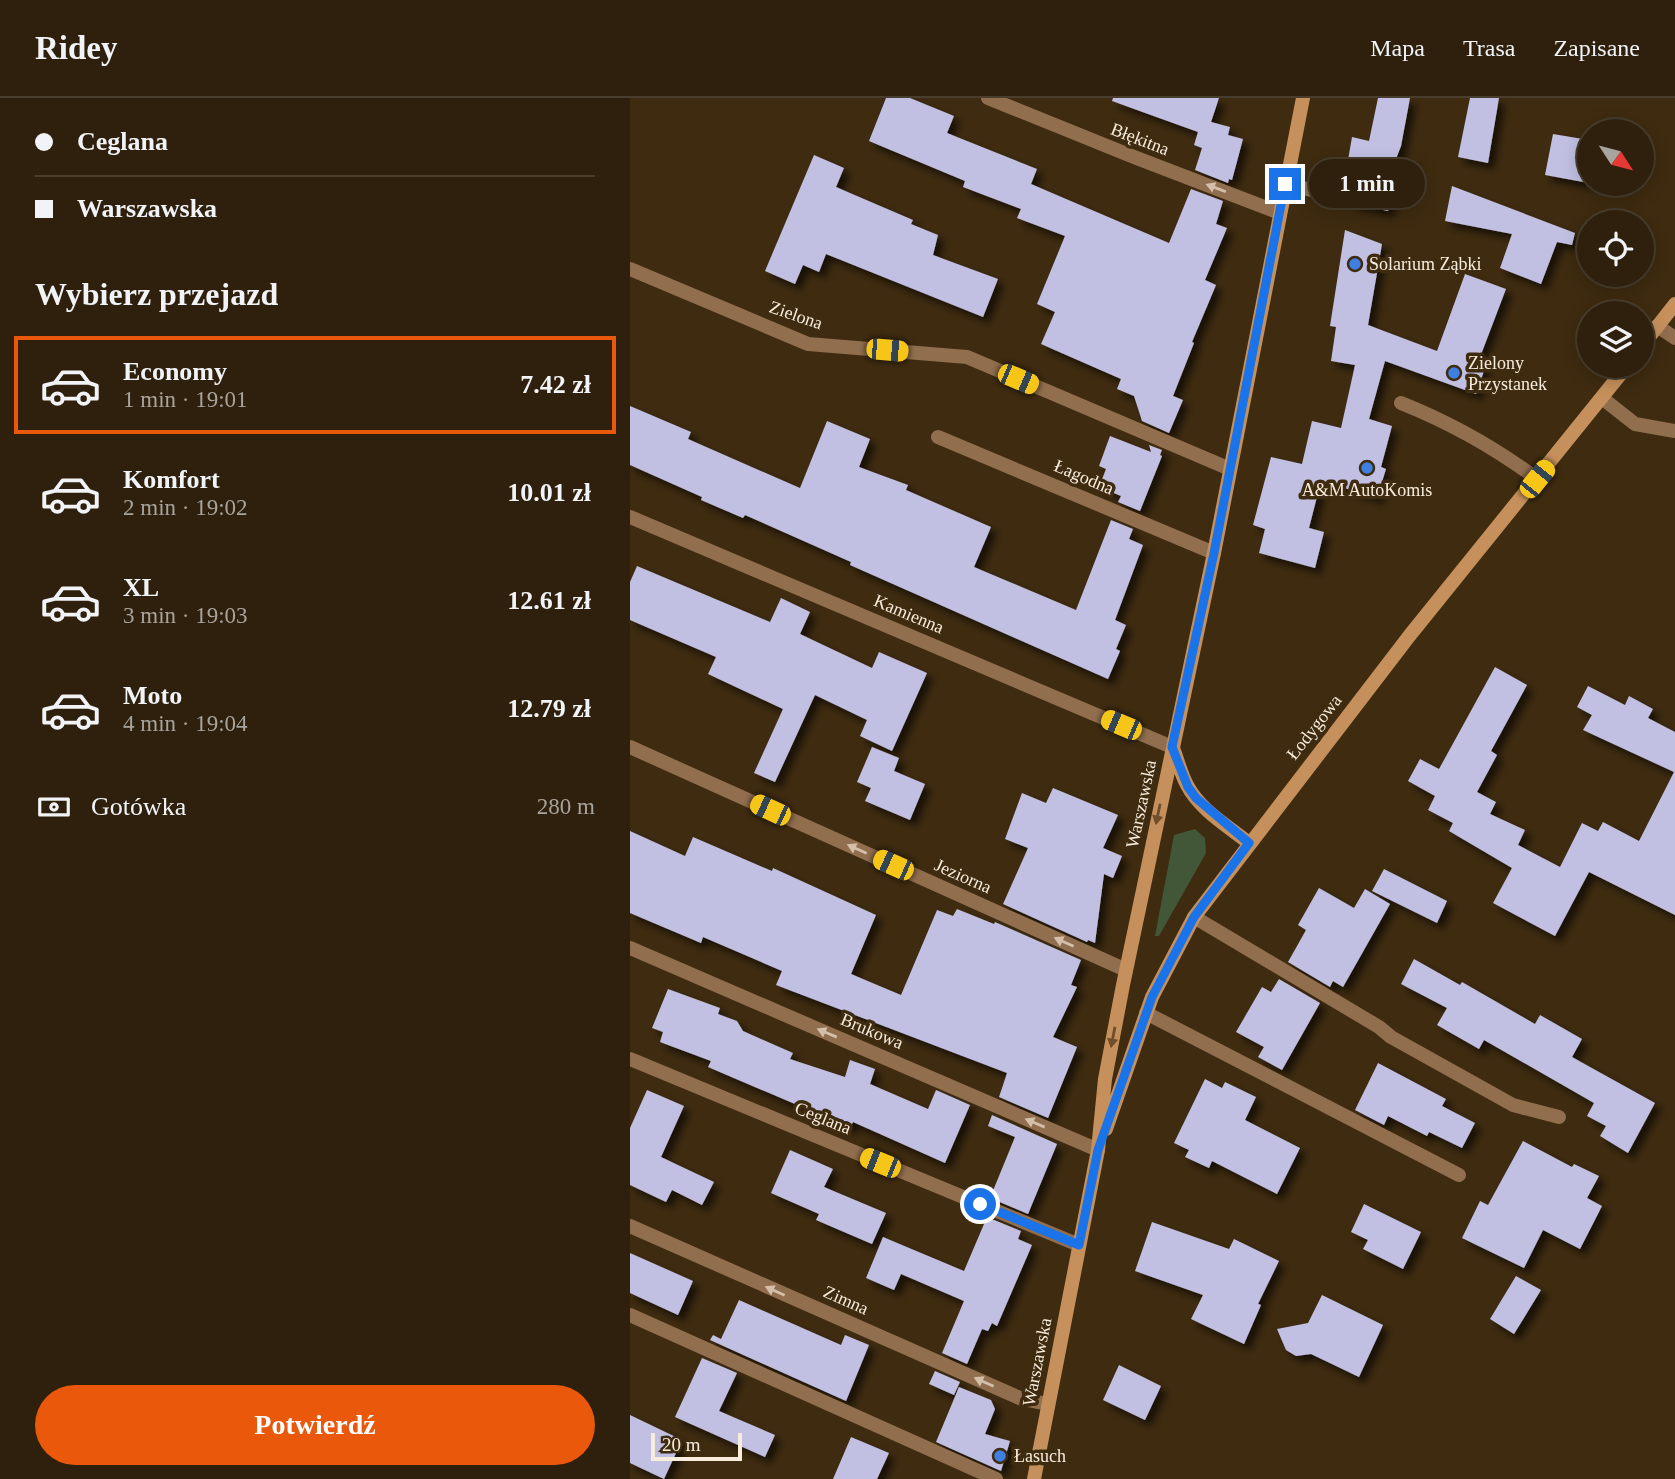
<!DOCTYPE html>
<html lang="pl">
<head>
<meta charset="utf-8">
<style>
  body { margin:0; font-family:Georgia,serif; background:#362815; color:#f1f3f6; height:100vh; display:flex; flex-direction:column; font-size:26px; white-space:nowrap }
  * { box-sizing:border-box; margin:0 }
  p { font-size:23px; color:#a7a39d }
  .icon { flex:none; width:38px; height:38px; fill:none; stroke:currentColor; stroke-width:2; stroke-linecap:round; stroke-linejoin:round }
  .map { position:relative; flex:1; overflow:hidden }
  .side { display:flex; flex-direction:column; background:#2e200c; width:630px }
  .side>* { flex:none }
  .guide { display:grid; align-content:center; height:154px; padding:0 35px; background:#2e200c }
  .needle { width:46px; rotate:126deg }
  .controls { position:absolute; left:947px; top:21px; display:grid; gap:14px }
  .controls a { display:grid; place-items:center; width:77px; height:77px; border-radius:50%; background:#2e200c; box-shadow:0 4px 18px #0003,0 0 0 2px #493e2d; font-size:35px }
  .scale { position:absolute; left:21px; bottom:18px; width:91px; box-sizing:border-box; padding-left:7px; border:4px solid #f8ecdc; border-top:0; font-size:19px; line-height:24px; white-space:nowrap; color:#f8ecdc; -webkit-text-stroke:5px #3e2b10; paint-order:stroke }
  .end { position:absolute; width:32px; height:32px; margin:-16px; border:9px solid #1a73e8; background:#fff; box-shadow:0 0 0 4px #fff }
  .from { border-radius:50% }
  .bubble { position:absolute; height:49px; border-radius:24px; background:#2e200c; box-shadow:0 4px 18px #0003,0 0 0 2px #493e2d; font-size:23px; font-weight:800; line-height:49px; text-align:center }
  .car { position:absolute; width:21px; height:42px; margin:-21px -10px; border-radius:9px; box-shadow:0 0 5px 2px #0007; background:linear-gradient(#f5c518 24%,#345 0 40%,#f5c518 0 76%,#345 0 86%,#f5c518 0) }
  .guide b { display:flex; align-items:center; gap:24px; height:66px; font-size:26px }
  .guide b+b { border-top:2px solid #493e2d }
  .guide i { width:18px; height:18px; background:#f1f3f6 }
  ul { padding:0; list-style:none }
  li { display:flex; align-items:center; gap:21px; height:98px; margin:0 14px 10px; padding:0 21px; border:4px solid transparent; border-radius:0px }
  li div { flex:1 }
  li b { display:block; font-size:26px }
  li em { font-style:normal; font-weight:800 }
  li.on { border-color:#ea580c }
  li>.icon { width:63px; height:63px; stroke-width:1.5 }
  h2 { padding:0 35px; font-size:32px; line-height:84px }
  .pay { display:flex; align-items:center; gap:18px; height:77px; padding:0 35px; font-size:26px }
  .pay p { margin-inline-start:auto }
  .cta { display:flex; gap:14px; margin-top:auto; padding:14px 35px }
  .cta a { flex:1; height:80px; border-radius:42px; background:#ea580c; color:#fff; font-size:28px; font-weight:800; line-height:80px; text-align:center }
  header { display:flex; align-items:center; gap:42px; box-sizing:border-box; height:98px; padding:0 35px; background:#2e200c; border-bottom:2px solid #493e2d }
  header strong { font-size:33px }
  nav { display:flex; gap:38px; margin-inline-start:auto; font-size:24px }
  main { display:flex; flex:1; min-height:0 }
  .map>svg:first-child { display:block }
  .green { fill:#425738 }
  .building { fill:#c1c0e3; filter:url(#shadow) }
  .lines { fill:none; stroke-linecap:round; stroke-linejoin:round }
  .lane { stroke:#906e4e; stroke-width:14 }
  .street { stroke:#906e4e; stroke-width:14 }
  .secondary { stroke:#c6905c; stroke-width:14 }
  .oneway { fill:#d4c0aa }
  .oneway2 { fill:#6e4e2b }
  .route { stroke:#1a73e8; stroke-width:9 }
  .shop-dot { fill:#3f7fe0; stroke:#3e2b10; stroke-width:2.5 }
  .labels { text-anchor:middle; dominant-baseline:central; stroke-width:7; stroke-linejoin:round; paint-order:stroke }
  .street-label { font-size:18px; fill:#f8ecdc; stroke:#3e2b10 }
  .poi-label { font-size:18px; fill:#f8ecdc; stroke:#3e2b10; text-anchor:start }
</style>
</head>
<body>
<header>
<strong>Ridey</strong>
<nav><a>Mapa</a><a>Trasa</a><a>Zapisane</a></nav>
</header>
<main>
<section class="side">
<div class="guide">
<b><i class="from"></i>Ceglana</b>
<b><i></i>Warszawska</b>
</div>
<h2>Wybierz przejazd</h2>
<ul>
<li class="on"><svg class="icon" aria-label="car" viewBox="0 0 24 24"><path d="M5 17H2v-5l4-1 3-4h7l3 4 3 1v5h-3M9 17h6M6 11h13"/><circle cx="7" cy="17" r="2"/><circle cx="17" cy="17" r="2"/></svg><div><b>Economy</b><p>1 min · 19:01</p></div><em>7.42 zł</em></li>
<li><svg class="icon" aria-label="car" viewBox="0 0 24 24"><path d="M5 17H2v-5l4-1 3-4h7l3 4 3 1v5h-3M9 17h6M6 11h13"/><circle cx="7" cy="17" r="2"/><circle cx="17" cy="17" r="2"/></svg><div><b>Komfort</b><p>2 min · 19:02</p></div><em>10.01 zł</em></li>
<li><svg class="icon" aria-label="car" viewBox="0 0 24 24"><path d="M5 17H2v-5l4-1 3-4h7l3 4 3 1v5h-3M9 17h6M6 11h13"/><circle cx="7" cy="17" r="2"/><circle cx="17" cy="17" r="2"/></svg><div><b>XL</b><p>3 min · 19:03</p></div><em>12.61 zł</em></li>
<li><svg class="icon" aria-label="car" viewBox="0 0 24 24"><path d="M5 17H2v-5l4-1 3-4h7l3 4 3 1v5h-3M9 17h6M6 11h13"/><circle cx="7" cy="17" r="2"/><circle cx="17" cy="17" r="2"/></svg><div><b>Moto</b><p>4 min · 19:04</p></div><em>12.79 zł</em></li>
</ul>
<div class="pay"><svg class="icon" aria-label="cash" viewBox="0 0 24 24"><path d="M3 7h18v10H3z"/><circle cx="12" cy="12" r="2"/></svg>Gotówka<p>280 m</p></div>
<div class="cta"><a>Potwierdź</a></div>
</section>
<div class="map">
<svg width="1045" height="1381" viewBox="0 0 1045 1381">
  <defs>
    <filter id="shadow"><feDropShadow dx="6" dy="6" stdDeviation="3.5" flood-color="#0009"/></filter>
  </defs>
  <rect width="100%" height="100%" fill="#3e2b10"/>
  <path class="green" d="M565 731 575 740 576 755 529 838H525L544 737Z"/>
  <path class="building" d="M256 0H280L324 18 317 35 407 71 401 86 539 145 561 91 593 103 586 126 597 130 575 182 586 187 562 244 564 245 543 298 553 302 539 335 512 323 504 298 487 291 491 281 411 246 425 214 407 206 435 138 387 120 391 111 333 89 335 83 239 43Z
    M483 0H589L581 24 600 29 598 37 613 41 602 82 599 81 598 85 565 72 572 50 564 47 568 34 482 3Z
    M748 0H780L771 48 764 66 771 69 766 95 762 94 758 113 720 105 723 87 714 85 722 39 739 43Z
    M840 0H869L858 65 828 59Z
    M923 36 959 42V85L915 77Z
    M184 57 214 70 206 89 283 122 281 126 308 137 303 157 368 181 353 219 196 156 189 174 173 167 165 186 135 173Z
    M822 88 945 135 942 147 927 144 911 186 870 170 882 136 815 123Z
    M715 132 752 146 738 227 807 253 835 176 876 191 847 267 855 270 846 296 755 263 739 321 762 328 751 369 756 371 747 400 691 383 679 430 694 434 685 470 629 455 635 431 623 427 641 359 672 366 682 323 711 330 725 267 701 263 706 229 700 228Z
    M0 308 61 334 58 341 170 390 197 323 240 341 229 369 278 387 276 392 361 429 344 469 446 512 481 422 503 431 499 441 513 447 485 522 496 527 486 551 490 553 478 581 220 467 221 464 115 417 113 420 71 402 72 399 0 367Z
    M480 338 521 354 519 347 532 352 530 357 532 358 510 413 488 404 491 398 469 389 476 371 469 368Z
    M7 468 140 524 151 500 180 514 170 536 242 570 249 554 297 575 262 653 230 638 237 622 185 597 145 684 124 675 153 611 78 576 86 559 0 522V484Z
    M865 569 897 587 861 653 867 657 847 694 866 704 860 716 895 732 888 747 930 769 952 725 968 733 973 724 1009 743 1044 674 953 632 962 617 947 609 958 588 995 607 999 598 1023 611 1018 620 1045 634V817L959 774 925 838 863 805 882 770 819 733 823 725 798 712 805 698 778 683 790 661 809 671Z
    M242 649 269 660 264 673 295 686 280 722 235 703 241 690 227 684Z
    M423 690 488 717 473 750 492 758 483 780 474 776 465 845 458 842 457 844 373 806 398 750 375 741 392 695 416 705Z
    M0 733 55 758 63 739 142 773 143 770 246 817 221 876 271 897 307 812 323 818 327 811 364 826 365 824 451 862 441 887 447 889 423 939 447 949 418 1020 369 999 377 975 146 887 152 873 73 839 71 845 0 815Z
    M754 771 817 803 807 825 742 793Z
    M689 790 724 810 735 791 760 806 713 889 703 883 700 889 658 864 676 832 668 827Z
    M784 861 830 887 832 884 905 926 910 917 952 941 942 959 1025 1005 998 1055 970 1038 976 1028 957 1018 964 1005 854 942 849 951 807 927 817 910 771 886Z
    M649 881 690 905 652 972 628 959 634 949 606 934 632 889 641 894Z
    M38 891 90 910 88 916 107 923 113 933 163 955 160 961 215 979 220 962 245 971 240 986 298 1011 306 992 340 1007 315 1065 223 1024 220 1030 177 1016 179 1012 78 969 81 963 30 944 33 934 22 930Z
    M748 965 816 1001 812 1008 845 1025 832 1050 799 1034 797 1038 758 1018 754 1027 725 1012Z
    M575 981 592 990 595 984 626 999 615 1022 670 1050 647 1096 582 1063 579 1070 555 1059 559 1052 544 1045Z
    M17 992 54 1008 31 1059 84 1084 72 1107 42 1092 36 1104 0 1087V1030Z
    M362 1017 427 1046 398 1116 360 1100 385 1039 358 1028Z
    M893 1043 942 1069 944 1066 969 1078 957 1100 972 1108 950 1151 913 1132 894 1170 832 1140 850 1103 858 1107Z
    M160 1052 203 1071 194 1089 256 1115 242 1146 186 1122 189 1116 141 1095Z
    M734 1106 791 1134 773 1171 733 1151 738 1142 721 1134Z
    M357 1119 391 1133 388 1141 402 1147 367 1228 362 1225 358 1233 352 1231 337 1266 312 1255 334 1203 271 1176 264 1192 236 1180 253 1139 334 1173Z
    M522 1124 599 1151 604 1141 649 1163 628 1206 631 1207 614 1246 561 1221 573 1197 505 1173Z
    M0 1155 63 1183 48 1217 0 1195Z
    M886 1178 911 1192 884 1236 860 1221Z
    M692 1197 753 1227 729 1279 681 1256 666 1258 656 1252 647 1231 678 1225Z
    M109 1202 211 1247 215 1237 239 1247 216 1303 80 1242 83 1237 91 1241Z
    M72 1260 107 1275 89 1313 145 1337 135 1359 45 1319Z
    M489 1267 531 1288 515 1322 473 1302Z
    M305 1273 330 1284 324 1297 299 1286Z
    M329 1289 361 1302 365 1311 355 1336 380 1343 371 1373 306 1344Z
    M0 1317 52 1342 34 1381 0 1365Z
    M221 1339 259 1355 247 1381H203Z"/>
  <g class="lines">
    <path class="lane" d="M655 87 683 92
      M1027 228 1045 240
      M972 300 1005 326 1045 333
      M771 305C821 325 864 349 907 381
      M564 819 749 929 761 939 883 1007 929 1019
      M516 915 829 1077
      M0 1217 366 1381"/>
    <path class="street" d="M358 0 504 59 650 115
      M0 171 178 246 337 259 600 371
      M308 339 584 455
      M0 419 542 649
      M0 649 496 872
      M0 850 468 1052
      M0 961 449 1147
      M0 1128 392 1301 418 1306"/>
    <path class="secondary" d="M1012 248 1045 206
      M543 650C548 663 551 676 557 687 570 712 598 728 619 745
      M476 1031 522 899 564 819 780 537 997 268
      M404 1381 468 1052 475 981 493 887 584 455 673 0"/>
  </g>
  <defs><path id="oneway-solid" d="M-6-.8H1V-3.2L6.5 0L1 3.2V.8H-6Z" transform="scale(1.75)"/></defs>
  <g class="oneway">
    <use href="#oneway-solid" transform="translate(586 90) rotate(-159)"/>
    <use href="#oneway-solid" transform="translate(227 751) rotate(-156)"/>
    <use href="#oneway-solid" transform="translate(434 844) rotate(-156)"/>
    <use href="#oneway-solid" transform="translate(197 935) rotate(-157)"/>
    <use href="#oneway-solid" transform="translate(405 1025) rotate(-157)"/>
    <use href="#oneway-solid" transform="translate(145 1193) rotate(-156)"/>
    <use href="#oneway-solid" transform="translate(354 1284) rotate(-156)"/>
  </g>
  <g class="oneway2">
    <use href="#oneway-solid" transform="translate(528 716) rotate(102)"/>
    <use href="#oneway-solid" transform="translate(483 939) rotate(101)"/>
  </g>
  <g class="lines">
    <path class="route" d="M350 1106 449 1147 468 1052 522 899 564 819 619 745 566 700 558 689 542 649 584 455 655 86"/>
  </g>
  <g class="shop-dot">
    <circle cx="725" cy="166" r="7"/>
    <circle cx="824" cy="275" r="7"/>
    <circle cx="737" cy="370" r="7"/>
    <circle cx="370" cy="1358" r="7"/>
  </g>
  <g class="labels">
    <g class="street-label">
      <text transform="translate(510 41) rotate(21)">Błękitna</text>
      <text transform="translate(166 217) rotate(19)">Zielona</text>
      <text transform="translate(454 379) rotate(23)">Łagodna</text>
      <text transform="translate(279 516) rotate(23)">Kamienna</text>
      <text transform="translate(684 629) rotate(-52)">Łodygowa</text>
      <text transform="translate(511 706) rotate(-78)">Warszawska</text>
      <text transform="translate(333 778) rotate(24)">Jeziorna</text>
      <text transform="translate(242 933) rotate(23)">Brukowa</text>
      <text transform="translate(193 1020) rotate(22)">Ceglana</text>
      <text transform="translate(216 1202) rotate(24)">Zimna</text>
      <text transform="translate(407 1264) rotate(-79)">Warszawska</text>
    </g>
    <g class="poi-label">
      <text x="739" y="166">Solarium Ząbki</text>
      <text x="838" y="265">Zielony<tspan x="838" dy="21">Przystanek</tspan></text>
      <text x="737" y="392" text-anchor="middle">A&amp;M AutoKomis</text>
      <text x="384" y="1358">Łasuch</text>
    </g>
  </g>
</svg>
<div class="controls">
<a><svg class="needle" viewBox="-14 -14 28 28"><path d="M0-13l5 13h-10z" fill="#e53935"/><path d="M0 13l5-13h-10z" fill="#a7a39d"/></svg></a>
<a><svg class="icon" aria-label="locate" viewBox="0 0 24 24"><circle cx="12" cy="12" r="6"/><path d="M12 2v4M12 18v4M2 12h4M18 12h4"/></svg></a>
<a><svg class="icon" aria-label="layers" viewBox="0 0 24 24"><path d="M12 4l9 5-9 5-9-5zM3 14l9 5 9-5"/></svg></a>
</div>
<div class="scale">20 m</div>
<i class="end from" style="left:350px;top:1106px"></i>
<i class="end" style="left:655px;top:86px"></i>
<div class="bubble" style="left:679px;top:61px;width:116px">1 min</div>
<i class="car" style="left:257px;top:252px;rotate:95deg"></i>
<i class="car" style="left:388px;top:281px;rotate:113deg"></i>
<i class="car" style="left:907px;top:381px;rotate:39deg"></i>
<i class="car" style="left:491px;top:627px;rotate:293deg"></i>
<i class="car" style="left:140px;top:712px;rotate:295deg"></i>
<i class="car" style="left:263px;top:767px;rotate:294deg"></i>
<i class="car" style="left:250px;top:1065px;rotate:292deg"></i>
</div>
</main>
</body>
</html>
